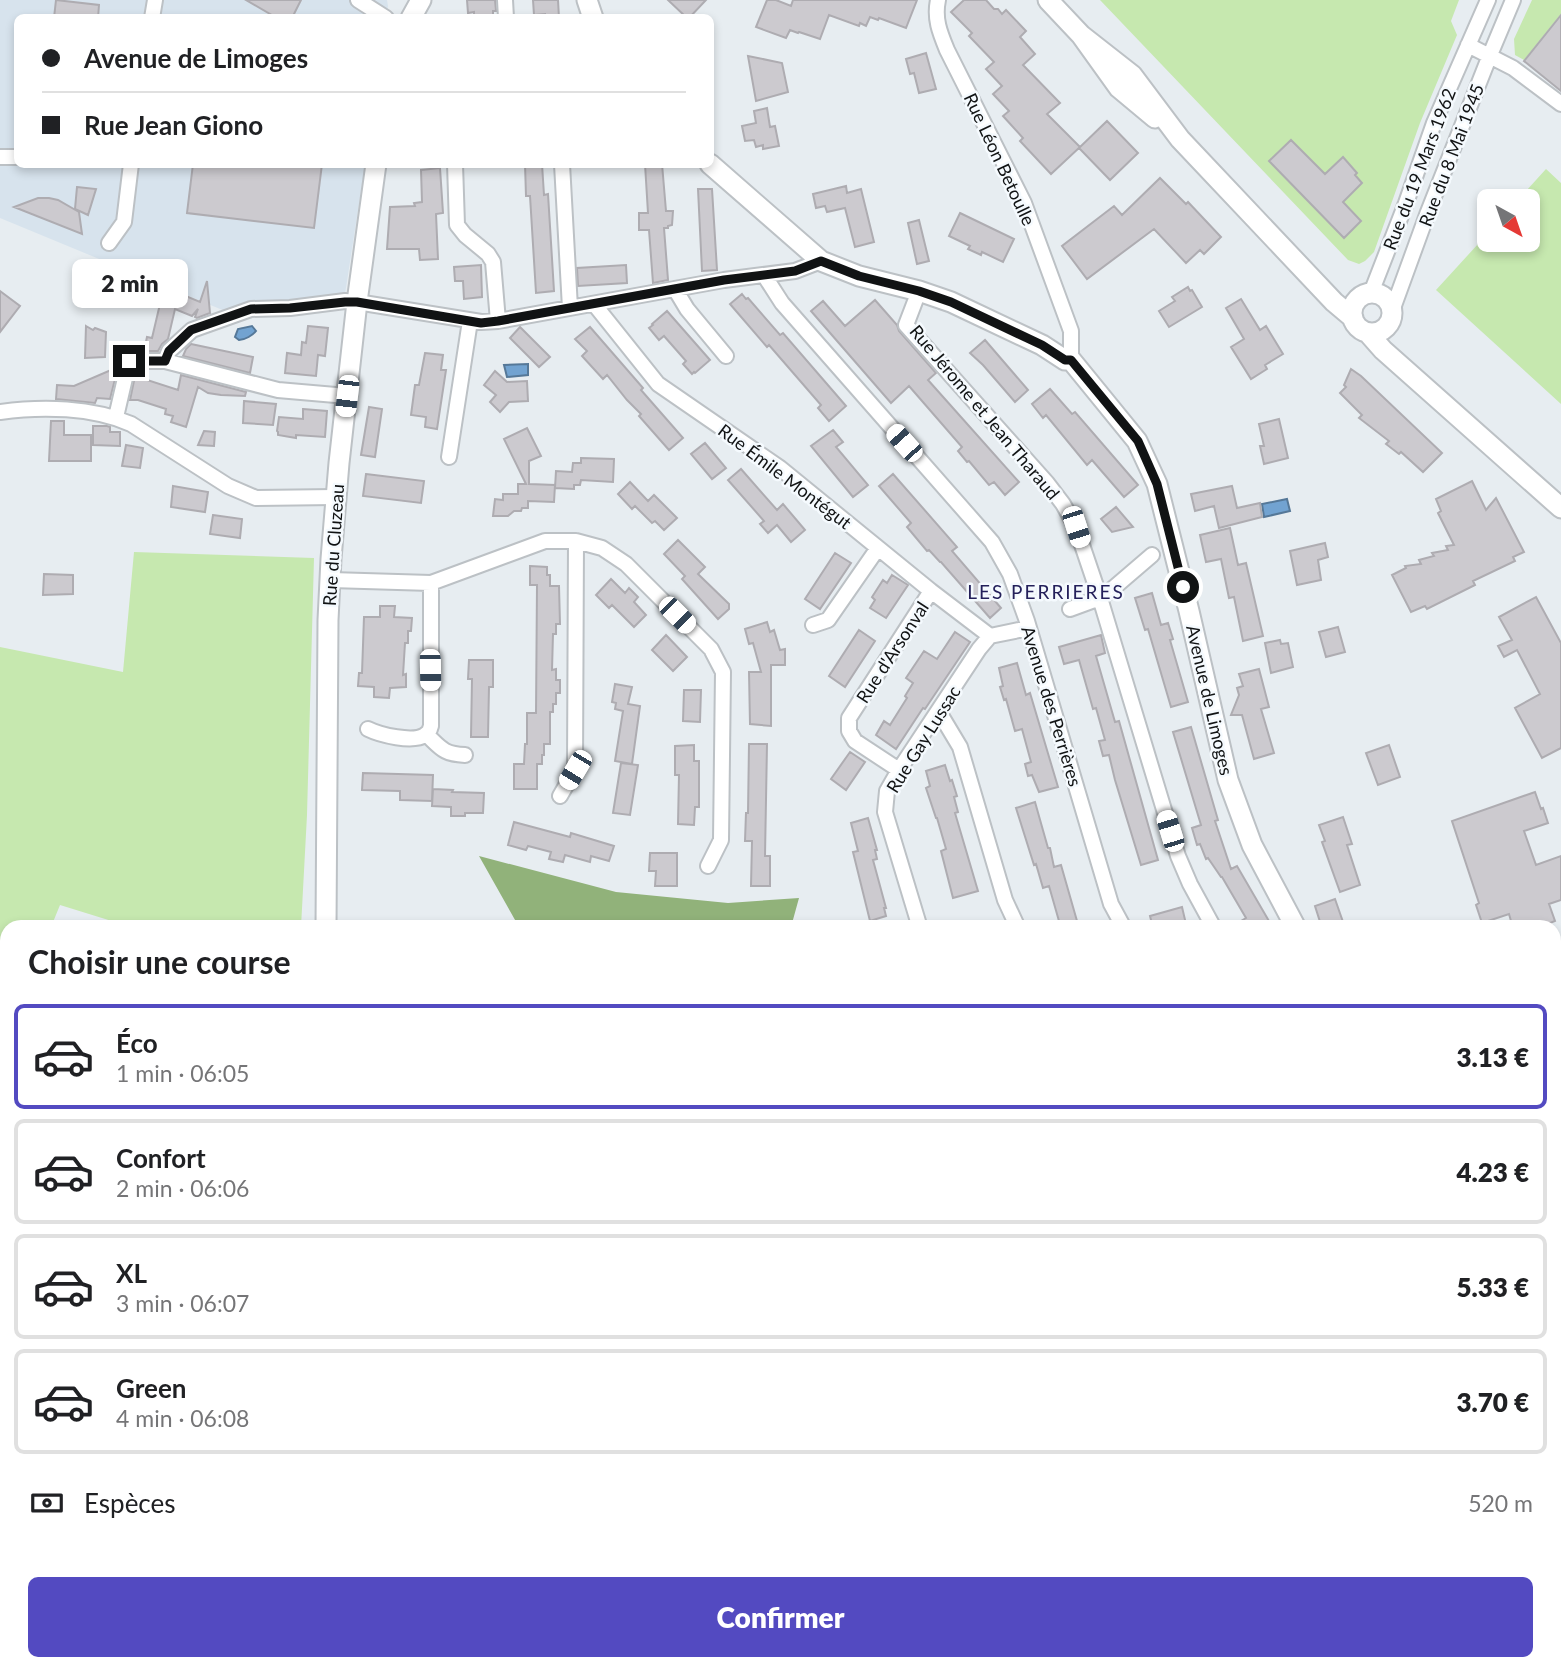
<!DOCTYPE html>
<html lang="fr">
<head>
<meta charset="utf-8">
<style>
  body { margin:0; font-family:Lato,sans-serif; background:#f6f6f6; color:#202124; height:100vh; display:flex; flex-direction:column; font-size:26px; white-space:nowrap }
  * { box-sizing:border-box; margin:0 }
  p { font-size:23px; color:#757577 }
  .icon { flex:none; width:38px; height:38px; fill:none; stroke:currentColor; stroke-width:2; stroke-linecap:round; stroke-linejoin:round }
  .map { position:relative; flex:1; overflow:hidden }
  .sheet { position:absolute; left:0px; top:920px; width:1561px; height:751px; display:flex; flex-direction:column; background:#fff; border-radius:21px 21px 0 0; box-shadow:0 4px 10px #0003 }
  .sheet>* { flex:none }
  .top-card { position:absolute; left:14px; top:14px; width:700px; height:154px; border-radius:10px; box-shadow:0 4px 10px #0003; display:grid; align-content:center; height:154px; padding:0 28px; background:#fff }
  .needle { width:46px; rotate:140deg }
  .tools { position:absolute; left:1477px; top:189px; display:grid; gap:14px }
  .tools a { display:grid; place-items:center; width:63px; height:63px; border-radius:10px; background:#fff; box-shadow:0 4px 10px #0003; font-size:35px }
  .end { position:absolute; width:32px; height:32px; margin:-16px; border:9px solid #111314; background:#fff; box-shadow:0 0 0 4px #fff }
  .from { border-radius:50% }
  .bubble { position:absolute; height:49px; border-radius:10px; background:#fff; box-shadow:0 4px 10px #0003; font-size:23px; font-weight:800; line-height:49px; text-align:center }
  .car { position:absolute; width:21px; height:42px; margin:-21px -10px; border-radius:9px; box-shadow:0 0 5px 2px #0007; background:linear-gradient(#fff 24%,#345 0 40%,#fff 0 76%,#345 0 86%,#fff 0) }
  .top-card b { display:flex; align-items:center; gap:24px; height:66px; font-size:26px }
  .top-card b+b { border-top:2px solid #e0e0e0 }
  .top-card i { width:18px; height:18px; background:#202124 }
  ul { padding:0; list-style:none }
  li { display:flex; align-items:center; gap:21px; height:105px; margin:0 14px 10px; padding:0 14px; border:4px solid #e0e0e0; border-radius:10px }
  li div { flex:1 }
  li b { display:block; font-size:26px }
  li em { font-style:normal; font-weight:800 }
  li.active { border-color:#534ac1 }
  li>.icon { width:63px; height:63px; stroke-width:1.5 }
  h2 { padding:0 28px; font-size:32px; line-height:84px }
  .pay { display:flex; align-items:center; gap:18px; height:77px; padding:0 28px; font-size:26px }
  .pay p { margin-inline-start:auto }
  .button { display:flex; gap:14px; margin-top:auto; padding:14px 28px }
  .button a { flex:1; height:80px; border-radius:10px; background:#534ac1; color:#fff; font-size:28px; font-weight:800; line-height:80px; text-align:center }
  .map>svg:first-child { display:block }
  .built { fill:#d7e3ed }
  .medical { fill:#f6dbd9 }
  .green { fill:#c6e8af }
  .forest { fill:#91b27a }
  .water { fill:#72a3d1; stroke:#557898; stroke-width:2 }
  .building { fill:#cccacf; stroke:#aeacb1; stroke-width:2 }
  .lines { fill:none; stroke-linecap:round; stroke-linejoin:round }
  .minor-casing { stroke:#bcc1c5; stroke-width:18 }
  .tertiary-casing { stroke:#bcc1c5; stroke-width:21 }
  .secondary-casing { stroke:#bcc1c5; stroke-width:23 }
  .minor { stroke:#fff; stroke-width:14 }
  .tertiary { stroke:#fff; stroke-width:18 }
  .secondary { stroke:#fff; stroke-width:19 }
  .route { stroke:#111314; stroke-width:9 }
  .labels { text-anchor:middle; dominant-baseline:central; stroke-width:5; stroke-linejoin:round; paint-order:stroke }
  .street-label { font-size:18px; fill:#111314; stroke:#f5fafe }
  .neighbourhood-label { font-size:19px; letter-spacing:2px; fill:#24205a; stroke:#f5fafe }
</style>
</head>
<body>
<div class="map">
<svg width="1561" height="1670" viewBox="0 0 1561 1670">
  <rect width="100%" height="100%" fill="#e7edf1"/>
  <path class="built" d="M0 0H387L388 6 386 18H18V164L365 165 345 294 225 311 0 218Z"/>
  <path class="medical" d="M30 1664H1256L1258 1670H26Z"/>
  <path class="green" d="M1100 0H1459L1451 21 1457 35 1420 123 1374 252 1365 261 1359 264 1348 260Z
    M1532 0H1561V14L1524 60 1515 55 1514 39Z
    M1546 169 1561 183V404L1436 290 1489 232V240H1528V201H1517Z
    M134 552 314 558 307 815 301 927H131L60 905 51 927 7 928V1041L0 1059V647L123 672Z"/>
  <path class="forest" d="M479 856 616 892 728 903 799 898 791 927H519Z"/>
  <path class="water" d="M252 326 256 331C253 335 245 340 239 340L235 337 238 329Z
    M528 364V375L507 377 504 365Z
    M1287 499 1290 511 1264 517 1262 504Z"/>
  <path class="building" d="M56 0 99 5 98 18H54Z
    M246 0H301L292 18H277Z
    M467 0H495L496 11H493V18H474V12L468 13Z
    M533 0H558L559 18H545V14L534 15Z
    M668 0H706L689 18H687Z
    M767 0H776L791 6 793 0H917L906 28 879 18 878 20 870 17 866 26 860 23 859 26 829 15 820 39 799 32 798 33 790 30 786 38 756 27Z
    M964 0H986L994 9H998L1002 14 1006 10 1026 31 1020 37 1035 54 1023 65 1060 103 1047 114 1080 147 1051 174 1020 141 1023 138 1003 116 1009 111 993 94 1002 86 986 69 994 62 969 36 972 33 951 12Z
    M1561 15V91L1524 61Z
    M926 53 936 89 919 93 914 73 910 74 906 59Z
    M748 56 782 63 788 92 756 101Z
    M767 108 770 127 775 126 779 146 763 149V145L756 147 754 140 745 141 742 126 756 123 754 111Z
    M1107 121 1138 153 1110 180 1079 148Z
    M1291 140 1325 174 1343 157 1357 173 1355 175 1362 183 1343 202 1361 221 1344 238 1269 161Z
    M193 164H322L314 228 187 213Z
    M525 164H542L544 195 548 194 554 291 536 293 530 196H526Z
    M645 164H662L666 211H673L672 225 668 226V228H664L668 280 653 283 649 230H639V213H648Z
    M440 168 443 213 436 214 438 259 420 260 419 249H387L390 207 415 206 414 203 422 202 421 170Z
    M1160 178 1186 204 1188 202 1221 237 1204 254 1200 250 1186 263 1154 229 1087 279 1062 246 1114 206 1122 215Z
    M846 186 847 193 861 189 874 242 855 247 845 208 827 212 825 206 816 208 813 194Z
    M77 187 96 189 88 215 75 209Z
    M698 189H712L717 270 702 271Z
    M38 198H49L58 200 79 212 82 234 14 207Z
    M960 213 1014 239 1003 262 982 252 981 255 968 249 970 246 949 236Z
    M919 220 929 261 917 264 908 223Z
    M481 265 482 297 464 299 463 281H455L454 267Z
    M626 265 627 283 578 286 577 268Z
    M207 281 210 313 197 318 195 317 198 309 192 316 175 309 168 339 162 344 158 351H144L147 337 152 338 164 287 200 302Z
    M1188 287 1190 291 1192 290 1202 307 1169 327 1159 311 1175 301 1172 297Z
    M0 291 20 306 0 332Z
    M742 294 746 299 748 298 780 335 783 333 846 406 829 421 818 408 821 405 769 345 767 347 730 304Z
    M1241 299 1260 330 1266 326 1283 354 1265 365 1267 369 1251 379 1231 347 1244 339 1226 308Z
    M875 300 897 325 899 331 936 373 928 380 1019 482 1005 495 994 482 989 485 969 461 967 462 958 451 962 447 909 386 891 403 811 311 823 301 845 326Z
    M667 311 710 360 695 373 694 372 692 374 683 364 686 361 664 336 659 340 649 328 653 325 652 324Z
    M86 326 93 330 95 328 106 332 105 357 85 358Z
    M308 326 328 328 325 356 318 355 316 376 285 373 287 353 301 355 302 342 306 343Z
    M520 327 550 357 539 367 510 338Z
    M590 327 643 388 641 390 683 438 669 450 639 416 641 414 627 400 607 375 603 379 582 356 587 351 575 339Z
    M985 340 1028 390 1015 402 983 365 970 353Z
    M191 344 253 357 250 373 183 356 186 349Z
    M425 353 443 355 441 370H446L437 429 425 427 426 417 411 415 415 385H419Z
    M118 367 110 399 97 398 95 403 56 399 57 385 74 386Z
    M1351 369 1361 376 1442 453 1423 472 1401 452 1399 454 1386 444 1389 441 1359 418 1362 415 1340 393 1346 387 1344 385Z
    M495 371 507 382 527 381 528 401 509 402 500 412 490 402 496 395 484 385Z
    M181 375 246 392 245 396 221 395 208 393 198 387 186 427 171 422 173 416 165 414 166 409 138 400H130L135 376 178 390Z
    M1050 389 1072 414 1075 412 1138 485 1124 497 1092 460 1087 465 1046 415 1043 418 1032 404Z
    M244 401 276 404 273 425 243 423Z
    M369 407 382 409 375 457 361 455Z
    M303 409 327 411 325 437 296 435V438L278 435V432L277 431 279 417 303 419Z
    M1279 419 1288 458 1264 464 1260 446H1264L1259 424Z
    M51 421H64V435H91V461H49Z
    M93 426H107L110 427V432H120V446L93 445Z
    M527 428 541 456 529 461V484L555 485 554 502 528 501V508H522L521 511H514L508 516H493L495 499 503 500V494H518V484H526L504 439Z
    M833 430 843 442 836 447 868 485 853 497 811 446Z
    M204 431 215 432 214 446 198 445Z
    M705 443 726 468 712 479 691 454Z
    M126 445 143 448 140 468 122 466Z
    M581 458 614 459 613 482 581 480 580 485H574V489L555 488 556 471 572 472 573 463H581Z
    M741 469 777 510 783 504 805 530 791 542 777 525 768 533 760 524 764 521 728 480Z
    M366 474 424 481 421 503 363 496Z
    M893 474 957 547 952 551 1001 608 990 618 941 562H940L929 550 927 551 907 527 911 523 879 486Z
    M1472 481 1486 510 1496 498 1524 552 1513 557 1515 561 1473 581 1475 585 1427 609 1425 606 1411 612 1392 575 1406 568 1405 566 1421 564 1419 560 1434 556 1432 553 1448 550 1446 546 1454 545 1438 513 1441 511 1436 499Z
    M630 482 648 501 654 495 677 518 664 530 655 521 652 523 635 506 632 509 618 494Z
    M173 486 208 492 205 512 171 507Z
    M1232 486 1237 508 1260 503 1262 517 1219 528 1214 506 1195 511 1191 494Z
    M1116 507 1133 527 1112 532 1101 519Z
    M213 515 242 519 240 538 210 534Z
    M1230 528 1238 565 1246 563 1263 636 1243 641 1234 597 1229 598 1221 559 1206 562 1200 535Z
    M678 540 705 567 698 574 729 604V609L718 619 682 579 685 576 664 554Z
    M1325 543 1328 557 1318 560 1321 580 1297 585 1290 551Z
    M835 553 851 563 820 609 805 599Z
    M530 566 547 567V575H550V586H559L560 624H556V634H553L552 670 556 669V680H560V693H556V704H553V712H550V744H544V755H542V764H537V789H514V764H524L525 744H527V713H536L537 585H530Z
    M44 574 73 575V594L43 595Z
    M892 575 908 585 886 618 870 608 875 600 872 597 883 580 887 583Z
    M611 579 625 593 629 588 638 597 634 602 646 615 634 627 612 605 609 608 596 595Z
    M1152 593 1161 625 1168 623 1173 639 1170 640 1188 702 1171 707 1148 629 1145 630 1135 598Z
    M1536 597 1561 643V748L1542 758 1515 708 1540 694 1517 650 1504 657 1498 646 1512 640 1499 617Z
    M380 606H395L394 617 412 618 411 631H408V643H405L403 675 406 674V687L390 688 389 698 374 697V687L358 686 359 673H362L364 617H380Z
    M767 622 770 632 774 630 780 650 785 649V665H771V726L750 724 749 672H761L753 643 749 644 745 629Z
    M1338 627 1345 652 1326 657 1319 632Z
    M859 630 875 641 845 687 829 676Z
    M955 632 970 642 925 709 923 708 896 749 876 735 884 721 890 725 907 698 905 696 913 683 906 678 924 651 937 659Z
    M666 635 687 657 673 671 652 650Z
    M1101 635 1105 653 1096 656 1115 722 1119 721 1158 860 1141 865 1115 780 1109 755 1103 756 1099 741 1105 740 1096 708 1093 709 1079 660 1064 664 1059 647Z
    M1280 640 1281 644 1288 643 1293 667 1271 673 1265 643Z
    M469 660H493V687H489L488 737H471L472 679H468Z
    M1017 663 1026 695 1030 693 1058 787 1039 792 1032 775 1028 776 1025 764 1031 762 1022 729 1015 731 1006 699 1004 700 1000 687 1003 686 999 668Z
    M1259 669 1269 707 1261 709 1274 753 1254 759 1242 715H1231L1239 695 1237 688 1243 686 1239 674Z
    M615 684 632 687 628 704 640 706 632 764 615 761 623 711 615 709 616 703 612 702Z
    M684 690H701L700 722 683 721Z
    M1191 727 1218 820 1215 821 1231 869 1237 866 1273 928H1229L1246 918 1222 877H1221L1208 858 1206 859 1200 844 1197 845 1192 828 1201 825 1173 732Z
    M749 744H767L765 856H770V886H751L752 841H745L746 813H748Z
    M694 745V761H699V807H695L694 825 678 824 679 775H675V746Z
    M1389 745 1400 777 1378 785 1366 753Z
    M850 752 865 762 846 790 831 779Z
    M621 763 638 765 630 815 613 813Z
    M945 765 950 781 952 780 957 796 954 797 958 812 955 813 978 891 953 898 941 851 946 849 937 818H936L926 788 930 786 926 771Z
    M363 773 433 775 432 801 400 800V791L362 790Z
    M433 789 453 790 452 792 484 793 483 813H465V816H451V807L432 806Z
    M1535 792 1541 809 1543 808 1548 823 1524 831 1536 865 1561 856V900L1549 904 1555 921 1538 928H1513L1509 914 1482 923 1476 905 1479 903 1452 821Z
    M1035 802 1048 848H1050L1054 867 1061 865 1079 928H1061L1049 886 1043 888 1036 864 1034 865 1016 808Z
    M1343 817 1352 844 1347 845 1360 885 1340 892 1322 842 1325 841 1319 825Z
    M868 818 877 850H875L877 859 873 860 886 908H884L886 916 870 921 853 852 858 851 851 823Z
    M514 822 570 837 571 833 614 846 609 861 591 856 590 862 565 855 563 862 549 859 551 852 528 846 526 850 508 845Z
    M650 853H677V886H655L656 871H649Z
    M1335 899 1343 922 1327 928H1322L1315 906Z
    M1182 907 1186 924 1173 928H1153L1150 916Z"/>
  <g class="lines">
    <g class="minor-casing">
      <path id="minor" d="M358 0 386 18
        M505 0 506 18
        M938 0C934 19 940 33 947 50L1024 203 1071 331V360
        M152 18 155 0
        M1468 45 1513 68 1561 104
        M0 157H18
        M455 164 457 225 465 235 488 254 493 262 498 321
        M562 164 570 308
        M109 243 124 222 131 164
        M764 275 782 303 992 542 1010 574 1027 621 1111 904 1124 928
        M675 289 687 309 726 356
        M919 291 906 325 1047 483 1063 504 1076 527 1100 598 1178 856 1190 884 1214 928
        M1371 293 1406 203 1434 123 1488 0
        M594 304 658 384 780 468 931 591 990 636
        M1392 311 1428 212 1490 55 1513 0
        M165 361 169 351 192 330 251 309 290 308 345 301 357 302 481 322 498 321 724 280 795 271 821 261
        M0 412C42 406 92 407 131 424L228 486 256 498 335 497
        M116 417 129 361H165L278 390 347 396
        M449 457 470 321
        M331 580 431 583 545 541H576L602 548 626 564 711 649 723 672 721 840 708 866
        M1070 609 1100 598 1110 591 1152 555
        M813 625 828 620 878 548
        M939 712 960 747 1005 900 1018 928
        M368 729C380 735 413 743 425 735 430 732 429 731 431 726V583
        M426 734C441 748 443 754 465 755
        M899 770 855 741 849 731V718L931 591
        M560 796 575 770 576 541
        M920 928 885 812 887 791 899 770 979 649 990 636 1029 628
        M1554 1570 1561 1583
        M1554 1634 1561 1633
        M456 1664 473 1670
        M595 1664 639 1670
        M339 1670 349 1664"/>
    </g>
    <g class="tertiary-casing">
      <path id="tertiary" d="M1554 1405 1561 1403"/>
    </g>
    <g class="secondary-casing">
      <path id="secondary" d="M587 0 593 18
        M1048 0 1081 35 1119 88 1155 118
        M411 18 421 0
        M1081 35 1132 75 1180 139 1334 302 1353 318
        M710 164 821 261 859 276 919 291 951 302 1042 345 1065 360H1071L1137 441 1157 484 1189 611 1228 780 1252 845 1296 928
        M1352 313a20 20 0 1 1 40 0a20 20 0 1 1-40 0Z
        M1368 333 1383 350 1561 508
        M326 928 328 620 331 559 339 463 357 302 376 164
        M7 1670 10 1664"/>
    </g>
    <use href="#minor" class="minor"/>
    <use href="#tertiary" class="tertiary"/>
    <use href="#secondary" class="secondary"/>
  </g>
  <g class="lines">
    <path class="route" d="M129 361H165L169 351 191 330 251 309 290 308 345 302H357L481 323 498 321 724 280 795 271 821 261 859 276 919 291 951 302 1042 345 1065 360H1071L1138 441 1157 484 1183 587"/>
  </g>
  <g class="labels">
    <g class="street-label">
      <text transform="translate(1451 155) rotate(-69)">Rue du 8 Mai 1945</text>
      <text transform="translate(1000 159) rotate(65)">Rue Léon Betoulle</text>
      <text transform="translate(1419 169) rotate(-69)">Rue du 19 Mars 1962</text>
      <text transform="translate(985 412) rotate(50)">Rue Jérome et Jean Tharaud</text>
      <text transform="translate(785 476) rotate(37)">Rue Émile Montégut</text>
      <text transform="translate(333 545) rotate(-86)">Rue du Cluzeau</text>
      <text transform="translate(892 652) rotate(-57)">Rue d'Arsonval</text>
      <text transform="translate(1210 700) rotate(77)">Avenue de Limoges</text>
      <text transform="translate(1052 706) rotate(73)">Avenue des Perrières</text>
      <text transform="translate(923 739) rotate(-58)">Rue Gay Lussac</text>
    </g>
    <g class="neighbourhood-label">
      <text x="1046" y="591">LES PERRIERES</text>
    </g>
  </g>
</svg>
<div class="tools">
<a><svg class="needle" viewBox="-14 -14 28 28"><path d="M0-13l5 13h-10z" fill="#e53935"/><path d="M0 13l5-13h-10z" fill="#757577"/></svg></a>
</div>
<i class="end from" style="left:1183px;top:587px"></i>
<i class="end" style="left:129px;top:361px"></i>
<div class="bubble" style="left:72px;top:259px;width:116px">2 min</div>
<i class="car" style="left:347px;top:396px;rotate:187deg"></i>
<i class="car" style="left:904px;top:443px;rotate:318deg"></i>
<i class="car" style="left:1076px;top:527px;rotate:162deg"></i>
<i class="car" style="left:677px;top:615px;rotate:135deg"></i>
<i class="car" style="left:430px;top:670px;rotate:179deg"></i>
<i class="car" style="left:575px;top:770px;rotate:211deg"></i>
<i class="car" style="left:1170px;top:831px;rotate:343deg"></i>
<div class="top-card">
<b><i class="from"></i>Avenue de Limoges</b>
<b><i></i>Rue Jean Giono</b>
</div>
<section class="sheet">
<h2>Choisir une course</h2>
<ul>
<li class="active"><svg class="icon" aria-label="car" viewBox="0 0 24 24"><path d="M5 17H2v-5l4-1 3-4h7l3 4 3 1v5h-3M9 17h6M6 11h13"/><circle cx="7" cy="17" r="2"/><circle cx="17" cy="17" r="2"/></svg><div><b>Éco</b><p>1 min · 06:05</p></div><em>3.13 €</em></li>
<li><svg class="icon" aria-label="car" viewBox="0 0 24 24"><path d="M5 17H2v-5l4-1 3-4h7l3 4 3 1v5h-3M9 17h6M6 11h13"/><circle cx="7" cy="17" r="2"/><circle cx="17" cy="17" r="2"/></svg><div><b>Confort</b><p>2 min · 06:06</p></div><em>4.23 €</em></li>
<li><svg class="icon" aria-label="car" viewBox="0 0 24 24"><path d="M5 17H2v-5l4-1 3-4h7l3 4 3 1v5h-3M9 17h6M6 11h13"/><circle cx="7" cy="17" r="2"/><circle cx="17" cy="17" r="2"/></svg><div><b>XL</b><p>3 min · 06:07</p></div><em>5.33 €</em></li>
<li><svg class="icon" aria-label="car" viewBox="0 0 24 24"><path d="M5 17H2v-5l4-1 3-4h7l3 4 3 1v5h-3M9 17h6M6 11h13"/><circle cx="7" cy="17" r="2"/><circle cx="17" cy="17" r="2"/></svg><div><b>Green</b><p>4 min · 06:08</p></div><em>3.70 €</em></li>
</ul>
<div class="pay"><svg class="icon" aria-label="cash" viewBox="0 0 24 24"><path d="M3 7h18v10H3z"/><circle cx="12" cy="12" r="2"/></svg>Espèces<p>520 m</p></div>
<div class="button"><a>Confirmer</a></div>
</section>
</div>
</body>
</html>
